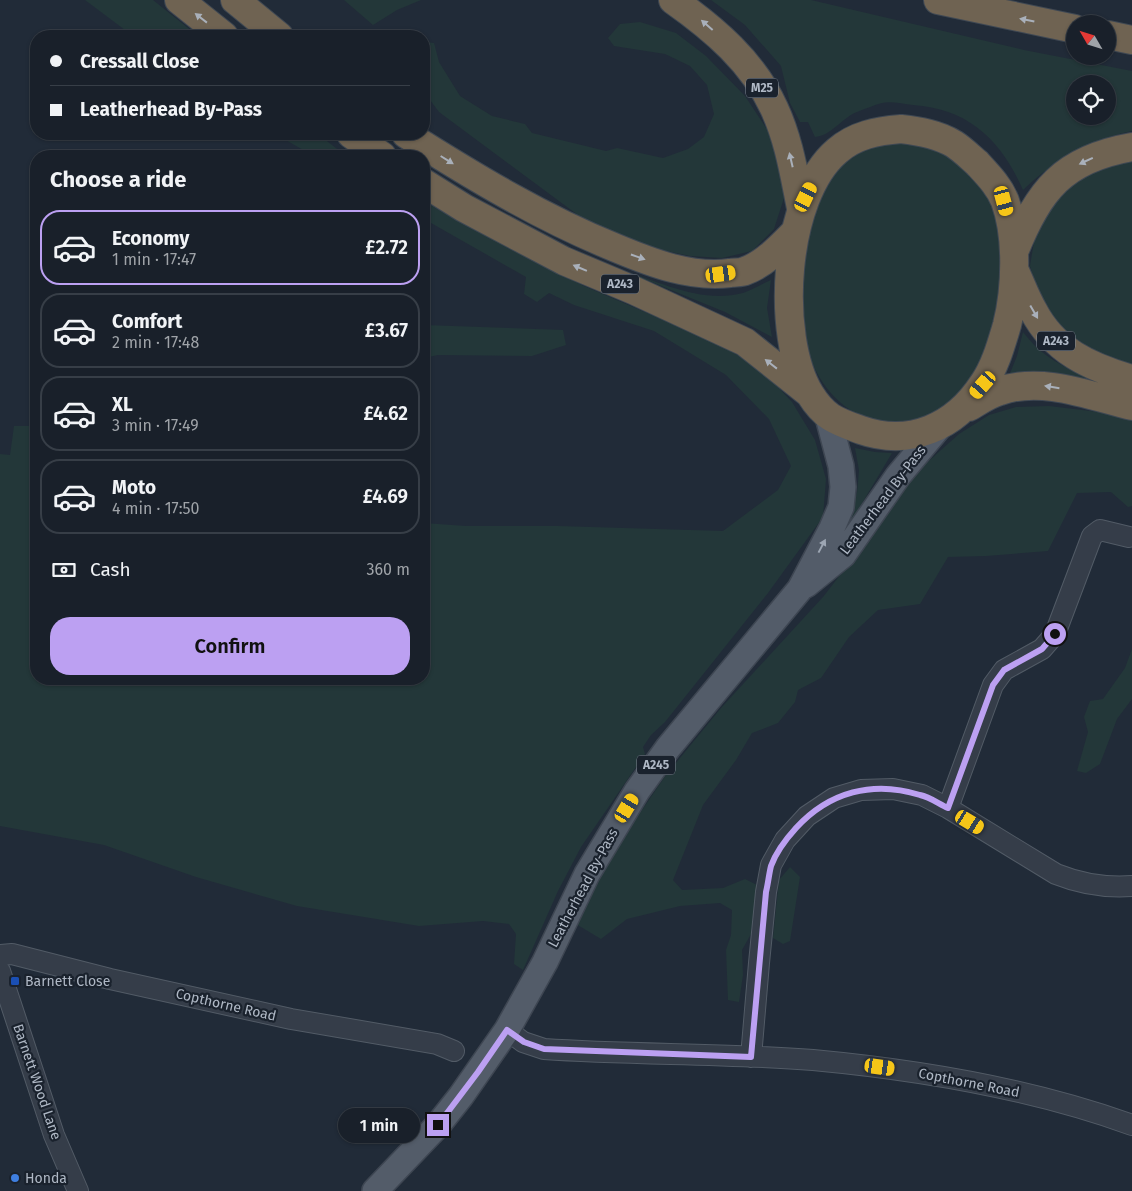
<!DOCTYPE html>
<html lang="en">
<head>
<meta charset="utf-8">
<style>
  body { margin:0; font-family:"Fira Sans",sans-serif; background:#262d36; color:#f1f3f6; height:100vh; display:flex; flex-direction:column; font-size:19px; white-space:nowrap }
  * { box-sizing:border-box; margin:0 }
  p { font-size:16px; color:#9fa3a8 }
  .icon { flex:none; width:28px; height:28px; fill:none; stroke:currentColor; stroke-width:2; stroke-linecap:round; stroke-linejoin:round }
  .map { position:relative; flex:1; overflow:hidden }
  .details { position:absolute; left:30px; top:150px; width:400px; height:535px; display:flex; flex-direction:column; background:#19202a; border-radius:20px; box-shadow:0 1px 4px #0004,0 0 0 1px #373e47 }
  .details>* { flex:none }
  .top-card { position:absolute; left:30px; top:30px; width:400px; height:110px; border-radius:20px; box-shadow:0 1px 4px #0004,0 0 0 1px #373e47; display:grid; align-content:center; height:110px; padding:0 20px; background:#19202a }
  .needle { width:32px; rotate:309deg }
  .tools { position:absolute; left:1066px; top:15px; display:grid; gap:10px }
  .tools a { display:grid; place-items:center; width:50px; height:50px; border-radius:50%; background:#19202a; box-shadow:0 1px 4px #0004,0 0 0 1px #373e47; font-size:25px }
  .end { position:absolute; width:22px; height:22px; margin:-11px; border:6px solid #bca0f2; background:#111; box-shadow:0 0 0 2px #111 }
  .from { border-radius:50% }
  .bubble { position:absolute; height:35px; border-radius:18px; background:#19202a; box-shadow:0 1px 4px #0004,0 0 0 1px #373e47; font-size:16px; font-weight:600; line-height:35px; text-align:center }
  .car { position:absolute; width:15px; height:30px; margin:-15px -8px; border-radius:6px; box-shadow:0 0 4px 1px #0007; background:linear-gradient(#f5c518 24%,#345 0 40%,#f5c518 0 76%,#345 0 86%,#f5c518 0) }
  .top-card b { display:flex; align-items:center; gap:18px; height:48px; font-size:19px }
  .top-card b+b { border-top:1px solid #373e47 }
  .top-card i { width:12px; height:12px; background:#f1f3f6 }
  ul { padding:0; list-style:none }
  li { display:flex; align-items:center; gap:15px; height:75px; margin:0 10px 8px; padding:0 10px; border:2px solid #373e47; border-radius:20px }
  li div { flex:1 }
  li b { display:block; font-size:19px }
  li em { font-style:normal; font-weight:600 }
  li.on { border-color:#bca0f2 }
  li>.icon { width:45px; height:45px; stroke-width:1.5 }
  h2 { padding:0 20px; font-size:22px; line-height:60px }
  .pay { display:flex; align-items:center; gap:12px; height:55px; padding:0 20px; font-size:19px }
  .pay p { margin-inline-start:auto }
  .action { display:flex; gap:10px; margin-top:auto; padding:10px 20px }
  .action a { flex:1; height:58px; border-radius:20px; background:#bca0f2; color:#111; font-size:20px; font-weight:600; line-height:58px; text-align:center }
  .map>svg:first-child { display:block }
  .green { fill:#233739; fill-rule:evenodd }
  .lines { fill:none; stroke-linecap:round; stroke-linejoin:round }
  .minor-casing { stroke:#525b66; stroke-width:22 }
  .major-casing { stroke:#3e4652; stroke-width:28 }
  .highway-casing { stroke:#3f4853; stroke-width:30 }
  .minor { stroke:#353d49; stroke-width:20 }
  .major { stroke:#535c69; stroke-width:25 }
  .highway { stroke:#6f6352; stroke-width:28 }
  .oneway { fill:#a9b0ba }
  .oneway2 { fill:#9da6b3 }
  .route { stroke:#bca0f2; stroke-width:6 }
  .transit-dot { fill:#1a4fb4; stroke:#1a222d; stroke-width:2 }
  .shop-dot { fill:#3f7fe0; stroke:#1a222d; stroke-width:2 }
  .labels { text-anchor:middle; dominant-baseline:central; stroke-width:4.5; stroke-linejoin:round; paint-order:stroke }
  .shield { fill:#1a222d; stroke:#828b97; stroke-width:1 }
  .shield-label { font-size:12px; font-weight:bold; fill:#afb8c5 }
  .street-label { font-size:14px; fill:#afb8c5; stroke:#1a222d }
  .poi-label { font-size:14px; fill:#afb8c5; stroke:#1a222d; text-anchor:start }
</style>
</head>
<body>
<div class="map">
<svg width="1132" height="1191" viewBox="0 0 1132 1191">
  <rect width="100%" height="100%" fill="#212b38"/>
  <path class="green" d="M85 0H153L198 36H133Z
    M344 0H421L397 10 373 25Z
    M711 0H811L1024 50 1132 71V131C1090 139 1053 161 1023 190 1001 140 969 109 913 105 903 104 891 101 882 103 874 105 865 109 857 112 843 117 831 136 815 137L808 122H800L790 103 781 66 745 25ZM1075 84H1108V116H1075Z
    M640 22 676 33 706 56 745 96 772 137 781 166 784 198 774 229 752 251 722 258 690 256 647 247 590 224 439 112 424 92V42L434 43 439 62 460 96 492 116 525 124 532 133 606 151 617 148 663 158 688 149 704 137 714 114 707 85 690 66 665 54 614 46 608 38 620 24Z
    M275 134H318L346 156H314Z
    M881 140 940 144C951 155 963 166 975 178 979 182 985 186 989 191 991 194 992 200 993 205 999 227 1003 249 1001 272 998 309 993 348 972 380 960 397 944 409 925 416 867 437 822 401 806 346 799 321 801 285 803 260 805 223 828 174 857 151 864 146 874 144 881 140Z
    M1132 154V367L1077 349 1039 298 1030 266 1036 229 1070 180Z
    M424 201 461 223 584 286 659 318 731 351 762 370 792 402 815 440 826 479 823 517 768 593 665 722 651 735 643 747 645 754 581 847 558 891 523 970 514 964 516 934 509 924 483 921 419 926 297 906 196 877 104 845 0 826V454L10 455 14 426H36V679H424V523L466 526H558L723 531 778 490 791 466 769 419 726 375 654 331 574 305 549 293 537 302 524 294 526 277 424 219Z
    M622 270C660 282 702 304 743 293 752 290 762 284 771 280L767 308 772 337 725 312Z
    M424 325 563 330 566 345 532 356 438 355 424 358Z
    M1023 332C1029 339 1035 347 1042 352 1068 373 1101 381 1132 390L1008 378 1017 356Z
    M1049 406 1132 416V506L1128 507 1111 492 1077 493 1048 551 986 556 948 557 920 604 878 610 849 637 821 678 798 690 795 702 778 723 752 733 736 760 703 805 673 880 682 890 723 888 745 879 757 885 751 934 742 950 743 975 739 1002 728 1000 726 950 731 935 732 910 720 903 680 906 627 919 601 939 576 924 613 852 666 775 721 708 823 597 875 530 913 475 959 434 989 415 1016 407Z
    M855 448 875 452 892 453 839 542 857 493 859 470Z
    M1132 649V699L1117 719 1100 764 1086 773 1077 771 1088 732 1084 717 1090 701 1103 699 1125 668Z
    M790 867 800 877 790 941 783 944 773 938 779 880Z"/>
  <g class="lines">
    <g class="minor-casing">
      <path id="minor" d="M948 808 993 685 1004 670 1042 649 1055 634 1092 536 1100 530 1129 537
        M0 955 12 954 110 979 291 1019 437 1044 454 1051
        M0 971 54 1135 78 1191
        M507 1030 523 1042 544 1049C633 1055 723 1053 813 1060 920 1070 1030 1088 1132 1125
        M751 1057 759 963 766 892 771 865 785 840 807 816 834 798 861 790 893 789 922 795 948 808 1056 874C1081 884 1105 888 1132 886"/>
    </g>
    <g class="major-casing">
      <path id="major" d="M806 585 843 555 898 476 939 427
        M375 1191 438 1125 461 1096 507 1030 545 962 587 874 637 791 668 748 800 589 832 528 841 507 843 487 841 466 828 417"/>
    </g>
    <g class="highway-casing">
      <path id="highway" d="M179 0 224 36
        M235 0 279 36
        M673 0C714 29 753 62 774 108 789 140 794 174 801 208
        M938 0 1075 29
        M1108 35 1132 40
        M901 129C919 131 938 134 954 144 962 149 970 157 977 163 988 175 999 186 1005 201 1018 237 1016 289 1007 325 1001 345 995 367 983 384 955 427 910 447 861 430 836 421 825 418 810 394 775 336 783 197 837 151 855 135 877 131 901 129Z
        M351 134 382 156
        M406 134C474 177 542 218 616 248 652 263 691 278 730 273 735 272 741 273 745 271 765 264 782 245 796 231
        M424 183 464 208 564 261 633 290 745 342 809 393
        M1014 252C1039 190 1063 159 1132 147
        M1015 271C1021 284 1026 298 1033 310 1054 351 1090 367 1132 379
        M969 407C979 401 989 394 1000 391 1042 376 1091 396 1132 406"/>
    </g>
    <use href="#minor" class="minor"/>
    <use href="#major" class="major"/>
    <use href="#highway" class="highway"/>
  </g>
  <defs><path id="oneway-solid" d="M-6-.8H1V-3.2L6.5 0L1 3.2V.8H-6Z" transform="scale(1.25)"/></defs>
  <g class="oneway">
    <use href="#oneway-solid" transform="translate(201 18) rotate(-142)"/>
    <use href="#oneway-solid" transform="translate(1027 20) rotate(-169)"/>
    <use href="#oneway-solid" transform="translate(707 25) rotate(-139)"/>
    <use href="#oneway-solid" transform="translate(447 160) rotate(32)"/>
    <use href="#oneway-solid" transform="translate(791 160) rotate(-103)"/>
    <use href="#oneway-solid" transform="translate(1086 161) rotate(155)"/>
    <use href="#oneway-solid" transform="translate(638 257) rotate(19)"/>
    <use href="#oneway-solid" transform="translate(580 268) rotate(-157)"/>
    <use href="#oneway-solid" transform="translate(1034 312) rotate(60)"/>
    <use href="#oneway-solid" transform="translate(771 364) rotate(-142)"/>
    <use href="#oneway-solid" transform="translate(1052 387) rotate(-171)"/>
  </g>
  <use class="oneway2" href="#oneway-solid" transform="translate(822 546) rotate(-62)"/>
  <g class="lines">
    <path class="route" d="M438 1125 478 1072 507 1030 524 1042 544 1049 751 1057 766 892C768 884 769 874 771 866 776 852 786 839 796 828 829 792 873 780 920 795 930 797 939 804 948 808L993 685 1004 670 1042 649 1055 634"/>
  </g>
  <rect class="transit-dot" x="10" y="976" width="10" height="10" rx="2.5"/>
  <circle class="shop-dot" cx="15" cy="1178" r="5"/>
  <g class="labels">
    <g class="shield">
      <rect x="746" y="78.5" width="32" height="19" rx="4"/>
      <rect x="601" y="274.5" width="38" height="19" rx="4"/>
      <rect x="1037" y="331.5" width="38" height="19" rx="4"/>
      <rect x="637" y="755.5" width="38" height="19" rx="4"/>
    </g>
    <g class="shield-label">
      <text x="762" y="88">M25</text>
      <text x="620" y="284">A243</text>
      <text x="1056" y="341">A243</text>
      <text x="656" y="765">A245</text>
    </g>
    <g class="street-label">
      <text transform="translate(883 500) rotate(-53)">Leatherhead By-Pass</text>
      <text transform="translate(583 888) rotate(-62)">Leatherhead By-Pass</text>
      <text transform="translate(226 1005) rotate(13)">Copthorne Road</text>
      <text transform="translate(37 1082) rotate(71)">Barnett Wood Lane</text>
      <text transform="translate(969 1083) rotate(11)">Copthorne Road</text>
    </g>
    <g class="poi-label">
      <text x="25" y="981">Barnett Close</text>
      <text x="25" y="1178">Honda</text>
    </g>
  </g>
</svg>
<div class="tools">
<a><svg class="needle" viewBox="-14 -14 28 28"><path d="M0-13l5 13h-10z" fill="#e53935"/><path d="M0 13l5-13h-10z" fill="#9fa3a8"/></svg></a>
<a><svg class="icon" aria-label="locate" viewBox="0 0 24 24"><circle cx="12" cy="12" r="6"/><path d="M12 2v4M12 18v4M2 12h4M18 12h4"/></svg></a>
</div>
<i class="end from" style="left:1055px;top:634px"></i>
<i class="end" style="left:438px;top:1125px"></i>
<div class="bubble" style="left:338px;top:1108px;width:82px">1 min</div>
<i class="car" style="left:806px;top:197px;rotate:26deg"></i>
<i class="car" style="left:1004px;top:201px;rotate:165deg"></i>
<i class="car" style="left:721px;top:274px;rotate:82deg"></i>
<i class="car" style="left:983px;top:385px;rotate:221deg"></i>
<i class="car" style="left:627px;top:808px;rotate:31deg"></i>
<i class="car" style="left:970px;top:822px;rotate:121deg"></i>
<i class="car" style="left:880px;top:1067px;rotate:98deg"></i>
<div class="top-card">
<b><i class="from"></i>Cressall Close</b>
<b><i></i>Leatherhead By-Pass</b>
</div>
<section class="details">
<h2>Choose a ride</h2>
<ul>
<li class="on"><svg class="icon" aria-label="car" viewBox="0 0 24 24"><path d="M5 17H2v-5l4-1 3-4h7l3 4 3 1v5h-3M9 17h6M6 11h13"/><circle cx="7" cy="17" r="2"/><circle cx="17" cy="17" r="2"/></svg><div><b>Economy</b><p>1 min · 17:47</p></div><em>£2.72</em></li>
<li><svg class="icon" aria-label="car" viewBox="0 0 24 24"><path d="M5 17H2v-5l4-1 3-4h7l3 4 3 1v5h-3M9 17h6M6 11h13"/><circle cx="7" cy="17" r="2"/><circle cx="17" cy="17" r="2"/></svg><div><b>Comfort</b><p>2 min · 17:48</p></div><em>£3.67</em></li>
<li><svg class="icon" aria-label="car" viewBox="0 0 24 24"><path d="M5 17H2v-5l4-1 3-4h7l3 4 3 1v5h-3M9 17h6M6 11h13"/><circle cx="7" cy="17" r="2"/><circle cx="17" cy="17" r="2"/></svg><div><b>XL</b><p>3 min · 17:49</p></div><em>£4.62</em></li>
<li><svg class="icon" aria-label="car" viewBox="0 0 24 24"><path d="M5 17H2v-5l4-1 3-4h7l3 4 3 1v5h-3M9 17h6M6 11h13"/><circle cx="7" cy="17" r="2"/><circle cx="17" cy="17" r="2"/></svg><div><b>Moto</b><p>4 min · 17:50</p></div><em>£4.69</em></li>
</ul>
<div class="pay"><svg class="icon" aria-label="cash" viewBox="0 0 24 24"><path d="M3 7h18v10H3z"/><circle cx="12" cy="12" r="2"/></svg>Cash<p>360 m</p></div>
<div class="action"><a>Confirm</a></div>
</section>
</div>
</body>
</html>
